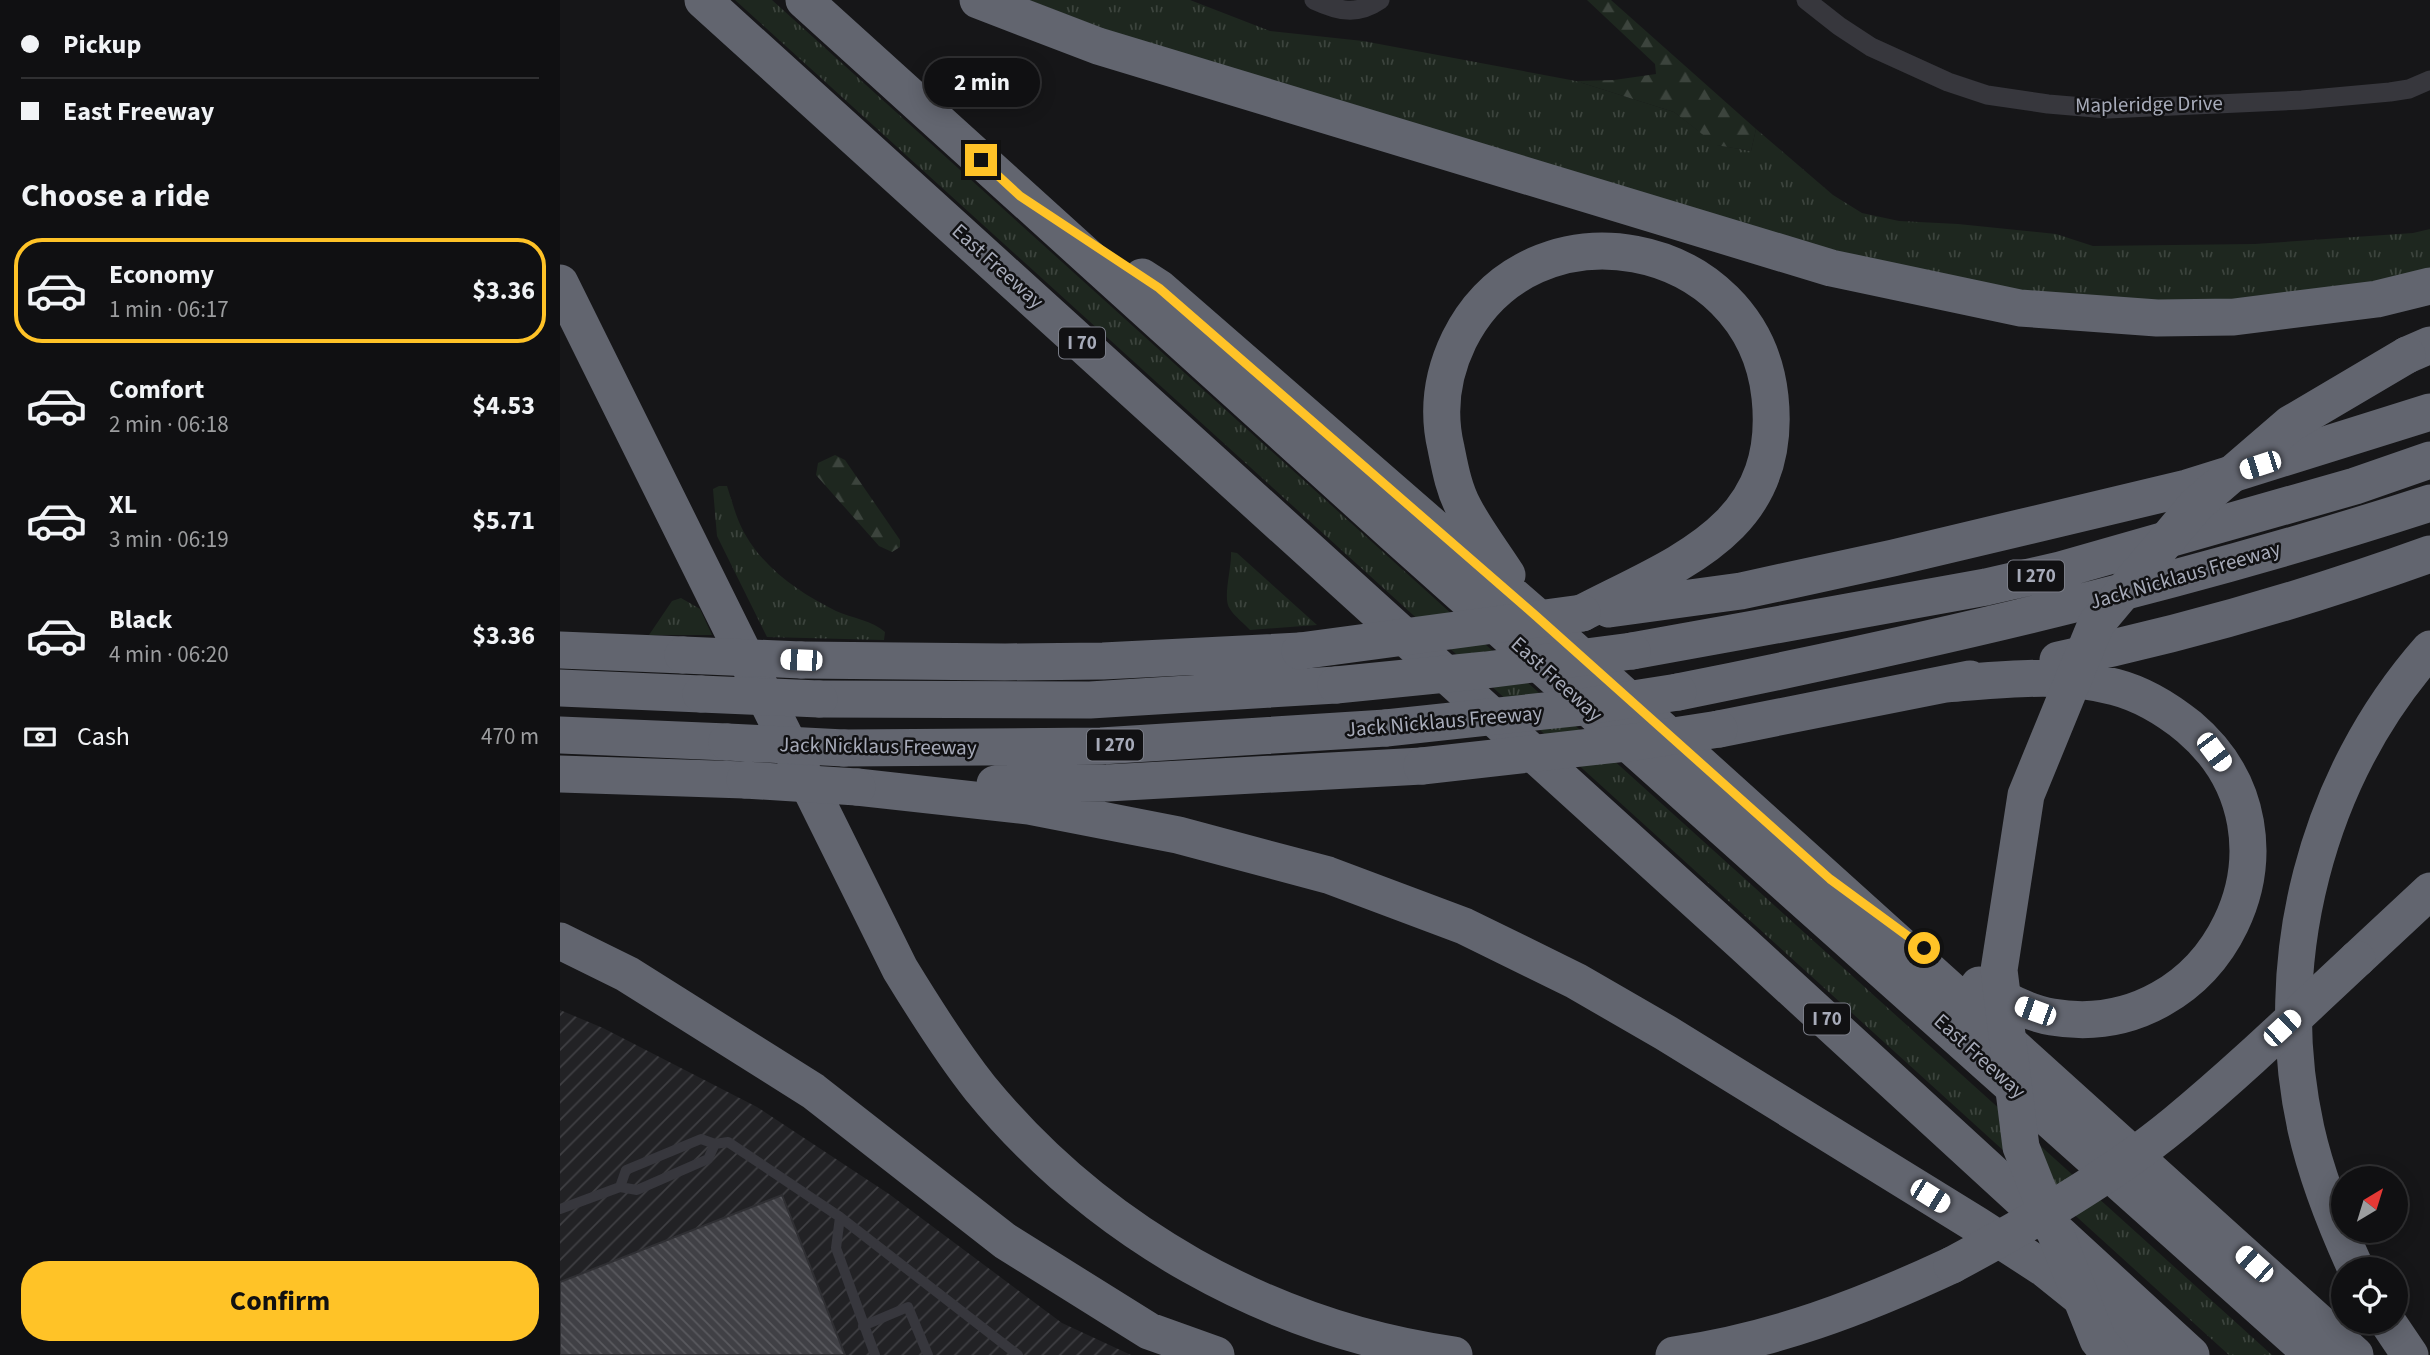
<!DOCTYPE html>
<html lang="en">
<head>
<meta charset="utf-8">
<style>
  body { margin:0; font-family:"Source Sans 3",sans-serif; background:#19191b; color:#f1f3f6; height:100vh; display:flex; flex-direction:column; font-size:26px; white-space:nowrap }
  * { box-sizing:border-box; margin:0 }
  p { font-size:23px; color:#9c9d9f }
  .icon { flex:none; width:38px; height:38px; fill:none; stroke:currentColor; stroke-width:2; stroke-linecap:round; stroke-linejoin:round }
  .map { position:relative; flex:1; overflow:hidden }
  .drawer { display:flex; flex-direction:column; background:#101012; width:560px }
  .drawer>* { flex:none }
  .banner { display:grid; align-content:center; height:154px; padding:0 21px; background:#101012 }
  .needle { width:46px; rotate:38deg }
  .buttons { position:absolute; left:1771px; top:1166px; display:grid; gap:14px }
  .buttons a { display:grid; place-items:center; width:77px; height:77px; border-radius:50%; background:#101012; box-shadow:0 4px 18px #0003,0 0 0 2px #303032; font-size:35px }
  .end { position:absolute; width:32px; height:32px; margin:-16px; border:9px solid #ffc327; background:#111; box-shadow:0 0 0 4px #111 }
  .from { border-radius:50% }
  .bubble { position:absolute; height:49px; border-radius:24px; background:#101012; box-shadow:0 4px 18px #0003,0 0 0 2px #303032; font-size:23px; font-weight:700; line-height:49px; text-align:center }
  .car { position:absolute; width:21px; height:42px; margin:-21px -10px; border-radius:9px; box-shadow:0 0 5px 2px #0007; background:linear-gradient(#fff 24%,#345 0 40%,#fff 0 76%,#345 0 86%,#fff 0) }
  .banner b { display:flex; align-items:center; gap:24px; height:66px; font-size:26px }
  .banner b+b { border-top:2px solid #303032 }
  .banner i { width:18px; height:18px; background:#f1f3f6 }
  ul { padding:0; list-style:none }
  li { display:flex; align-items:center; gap:21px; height:105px; margin:0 14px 10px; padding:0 7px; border:4px solid transparent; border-radius:28px }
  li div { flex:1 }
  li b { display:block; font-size:26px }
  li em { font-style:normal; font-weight:700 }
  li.active { border-color:#ffc327 }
  li>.icon { width:63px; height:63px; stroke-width:1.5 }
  h2 { padding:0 21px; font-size:32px; line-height:84px }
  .pay { display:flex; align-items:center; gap:18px; height:77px; padding:0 21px; font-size:26px }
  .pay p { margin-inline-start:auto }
  .action { display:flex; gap:14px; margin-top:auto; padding:14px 21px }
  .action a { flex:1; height:80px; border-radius:28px; background:#ffc327; color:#111; font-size:28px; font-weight:700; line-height:80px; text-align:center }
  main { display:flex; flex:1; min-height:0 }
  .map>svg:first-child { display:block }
  .industrial { fill:url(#industrial-furrows) }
  .grass { fill:url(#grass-tufts) }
  .forest { fill:url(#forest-firs) }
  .building { fill:url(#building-back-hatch); stroke:#303034; stroke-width:2 }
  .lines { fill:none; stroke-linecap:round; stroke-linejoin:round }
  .lane { stroke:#37373d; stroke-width:10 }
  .street { stroke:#37373d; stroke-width:19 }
  .highway { stroke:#62656f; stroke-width:37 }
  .highway-bridge { stroke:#62656f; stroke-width:37 }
  .route { stroke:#ffc327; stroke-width:9 }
  .labels { text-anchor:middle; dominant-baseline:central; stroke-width:5; stroke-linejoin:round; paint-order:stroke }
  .shield { fill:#111113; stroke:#7a7d87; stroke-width:2 }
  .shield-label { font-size:19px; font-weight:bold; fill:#a7abb9 }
  .street-label { font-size:21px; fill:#a7abb9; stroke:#111113 }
</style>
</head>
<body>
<main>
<section class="drawer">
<div class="banner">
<b><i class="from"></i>Pickup</b>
<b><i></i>East Freeway</b>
</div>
<h2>Choose a ride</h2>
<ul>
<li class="active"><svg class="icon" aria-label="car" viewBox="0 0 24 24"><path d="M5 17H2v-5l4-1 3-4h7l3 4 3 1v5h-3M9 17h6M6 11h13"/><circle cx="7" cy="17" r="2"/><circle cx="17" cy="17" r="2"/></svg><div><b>Economy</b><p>1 min · 06:17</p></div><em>$3.36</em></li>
<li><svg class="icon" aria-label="car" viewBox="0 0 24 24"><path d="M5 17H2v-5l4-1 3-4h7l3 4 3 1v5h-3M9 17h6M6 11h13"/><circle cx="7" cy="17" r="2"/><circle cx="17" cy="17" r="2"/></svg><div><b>Comfort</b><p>2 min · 06:18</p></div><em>$4.53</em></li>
<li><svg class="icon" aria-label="car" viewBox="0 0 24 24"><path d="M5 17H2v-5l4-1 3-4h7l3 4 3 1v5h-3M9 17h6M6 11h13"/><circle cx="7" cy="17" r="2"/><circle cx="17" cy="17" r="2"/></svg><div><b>XL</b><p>3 min · 06:19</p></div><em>$5.71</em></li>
<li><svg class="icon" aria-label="car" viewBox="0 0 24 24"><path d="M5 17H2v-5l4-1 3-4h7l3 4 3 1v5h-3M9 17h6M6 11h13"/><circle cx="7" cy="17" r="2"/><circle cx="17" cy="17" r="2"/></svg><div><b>Black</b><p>4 min · 06:20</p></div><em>$3.36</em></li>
</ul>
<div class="pay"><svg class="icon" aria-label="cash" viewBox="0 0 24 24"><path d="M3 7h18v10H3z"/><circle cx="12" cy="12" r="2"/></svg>Cash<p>470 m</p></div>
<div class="action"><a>Confirm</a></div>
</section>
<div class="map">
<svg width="1870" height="1355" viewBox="0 0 1870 1355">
  <defs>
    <pattern id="industrial-furrows" width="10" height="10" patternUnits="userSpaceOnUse" patternTransform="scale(1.75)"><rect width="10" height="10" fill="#222225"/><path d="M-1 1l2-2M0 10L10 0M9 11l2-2" fill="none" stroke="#3f3f43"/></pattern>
    <pattern id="grass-tufts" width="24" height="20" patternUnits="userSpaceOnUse" patternTransform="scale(1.75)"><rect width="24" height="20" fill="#1e271f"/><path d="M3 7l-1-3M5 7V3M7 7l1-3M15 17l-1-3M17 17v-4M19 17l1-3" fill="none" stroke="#3c443d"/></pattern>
    <pattern id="forest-firs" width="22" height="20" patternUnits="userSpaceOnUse" patternTransform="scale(1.75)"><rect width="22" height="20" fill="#1e271f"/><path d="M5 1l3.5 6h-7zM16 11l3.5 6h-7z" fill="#3c443d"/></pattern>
    <pattern id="building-back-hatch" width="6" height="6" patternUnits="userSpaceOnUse" patternTransform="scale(1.75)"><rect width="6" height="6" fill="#404045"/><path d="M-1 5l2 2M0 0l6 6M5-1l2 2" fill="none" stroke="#59595e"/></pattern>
  </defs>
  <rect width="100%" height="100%" fill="#161618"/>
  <path class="industrial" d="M0 1010 43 1028 197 1107 329 1194 502 1323 571 1355H0Z"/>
  <path class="grass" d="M175 0H212L1712 1355H1669Z
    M469 0H630L710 31 803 41 1016 81 1114 112 1157 145 1191 151 1196 129 1273 195 1302 213 1339 221 1398 224 1496 234 1533 246 1695 244 1853 233 1870 229V278L1633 312 1356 278 562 36Z
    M159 486H167C171 498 174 510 179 522 197 564 237 592 276 611 292 618 313 621 325 632L324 640 207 637 157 536 153 489Z
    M671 552 677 553 757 625 690 630C684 623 675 617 670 609 662 599 672 568 671 552Z
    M121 598 140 609 152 635H89L112 601Z"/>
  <path class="forest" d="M1027 0H1051L1196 129 1191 151 1156 145 1114 112 1016 81 1054 80 1096 74 1095 64Z
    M275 455 285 460 340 540V547L332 552 319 546 256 475 258 463Z"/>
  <path class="building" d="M222 1195 285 1355H0V1282Z"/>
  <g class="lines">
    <path class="lane" d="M60 1187 66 1170 141 1139 155 1144 168 1142 280 1217 458 1355
      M0 1209 60 1187 77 1190 148 1159 155 1144
      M280 1217 276 1248 315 1355
      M303 1326 348 1307 368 1355"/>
    <path class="street" d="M754 0C778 11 797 16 820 0
      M1246 0 1279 26 1311 47 1388 82 1427 95 1488 104 1547 109 1742 100 1830 92 1849 89 1870 80"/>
    <path class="highway" d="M143 0C640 450 1138 900 1631 1355
      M244 0 835 535 1753 1355
      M418 0 538 46 1271 268 1460 308 1597 318 1674 317 1817 299 1870 286
      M582 277 599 288 976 616 1795 1355
      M0 283 340 969C365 1010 390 1050 420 1088 538 1232 709 1329 894 1355
      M1847 355 1870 345
      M947 575C933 553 916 531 904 508 894 490 890 468 886 448 877 410 882 375 899 340 971 195 1193 237 1210 397 1224 529 1118 563 1022 613
      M1049 609 1181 591 1333 558 1627 488 1870 412
      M0 650 123 655
      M1072 651 1426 587 1500 570 1795 486 1870 460
      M241 660 445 662 543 661 740 651
      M1498 660C1624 634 1748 598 1870 554
      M1386 684C1442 680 1501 672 1555 687 1582 694 1608 710 1629 727 1759 837 1656 1045 1492 1017 1467 1013 1440 998 1419 985
      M0 688 141 694
      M1118 692C1372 641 1624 583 1870 503
      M259 699 530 700 776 685
      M1159 729 1410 679
      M0 735 167 742
      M284 748 541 746 826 728
      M0 774 185 780
      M435 784 547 783 862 766
      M297 787 469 806 618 835 768 875 904 926 1016 981 1106 1033 1417 1225 1485 1269 1592 1355
      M0 941 67 974 253 1091 445 1241 589 1331 656 1355
      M1797 959 1870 891
      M1796 1269C1775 1223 1757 1178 1746 1129 1709 961 1756 778 1870 649
      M1827 1321 1850 1355
      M1114 1355C1213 1341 1302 1307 1392 1265"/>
    <path class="highway-bridge" d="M740 651 1022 613
      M123 655 241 660
      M776 685 926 670 1072 651
      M141 694 259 699
      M826 728 1022 707 1118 692
      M167 742 284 748
      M862 766 1075 742 1159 729
      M185 780 297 787
      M1392 1265C1470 1223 1548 1179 1616 1123 1679 1071 1738 1014 1797 959
      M1551 1355 1538 1340 1461 1147 1439 970 1466 795 1536 624 1636 505 1730 424 1847 355"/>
  </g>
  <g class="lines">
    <path class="route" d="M421 160 460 196 599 288 976 616 1270 879 1364 948"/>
  </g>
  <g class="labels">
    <g class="shield">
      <rect x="499" y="327.5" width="46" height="31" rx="5"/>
      <rect x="1448" y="560.5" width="56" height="31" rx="5"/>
      <rect x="527" y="729.5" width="56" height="31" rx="5"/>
      <rect x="1244" y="1003.5" width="46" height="31" rx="5"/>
    </g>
    <g class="shield-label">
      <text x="522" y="343">I 70</text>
      <text x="1476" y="576">I 270</text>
      <text x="555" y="745">I 270</text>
      <text x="1267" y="1019">I 70</text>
    </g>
    <g class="street-label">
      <text transform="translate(1589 104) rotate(-1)">Mapleridge Drive</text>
      <text transform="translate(438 266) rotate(42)">East Freeway</text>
      <text transform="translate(1625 575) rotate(-16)">Jack Nicklaus Freeway</text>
      <text transform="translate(997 679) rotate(42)">East Freeway</text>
      <text transform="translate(884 721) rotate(-5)">Jack Nicklaus Freeway</text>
      <text transform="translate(318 746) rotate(1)">Jack Nicklaus Freeway</text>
      <text transform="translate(1420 1056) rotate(42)">East Freeway</text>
    </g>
  </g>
</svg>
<div class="buttons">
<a><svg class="needle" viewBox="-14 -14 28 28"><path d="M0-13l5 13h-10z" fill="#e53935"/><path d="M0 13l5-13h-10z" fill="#9c9d9f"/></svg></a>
<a><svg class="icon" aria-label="locate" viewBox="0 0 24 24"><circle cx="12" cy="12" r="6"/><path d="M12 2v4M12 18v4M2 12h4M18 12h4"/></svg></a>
</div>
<i class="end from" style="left:1364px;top:948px"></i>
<i class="end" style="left:421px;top:160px"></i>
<div class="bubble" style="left:364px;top:58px;width:116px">2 min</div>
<i class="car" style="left:1700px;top:465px;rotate:252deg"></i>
<i class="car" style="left:241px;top:660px;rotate:272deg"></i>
<i class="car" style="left:1654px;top:752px;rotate:143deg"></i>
<i class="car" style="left:1475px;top:1011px;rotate:290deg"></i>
<i class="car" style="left:1722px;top:1028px;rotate:47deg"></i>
<i class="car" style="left:1370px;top:1196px;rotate:122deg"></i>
<i class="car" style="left:1694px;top:1264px;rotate:312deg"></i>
</div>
</main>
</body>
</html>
